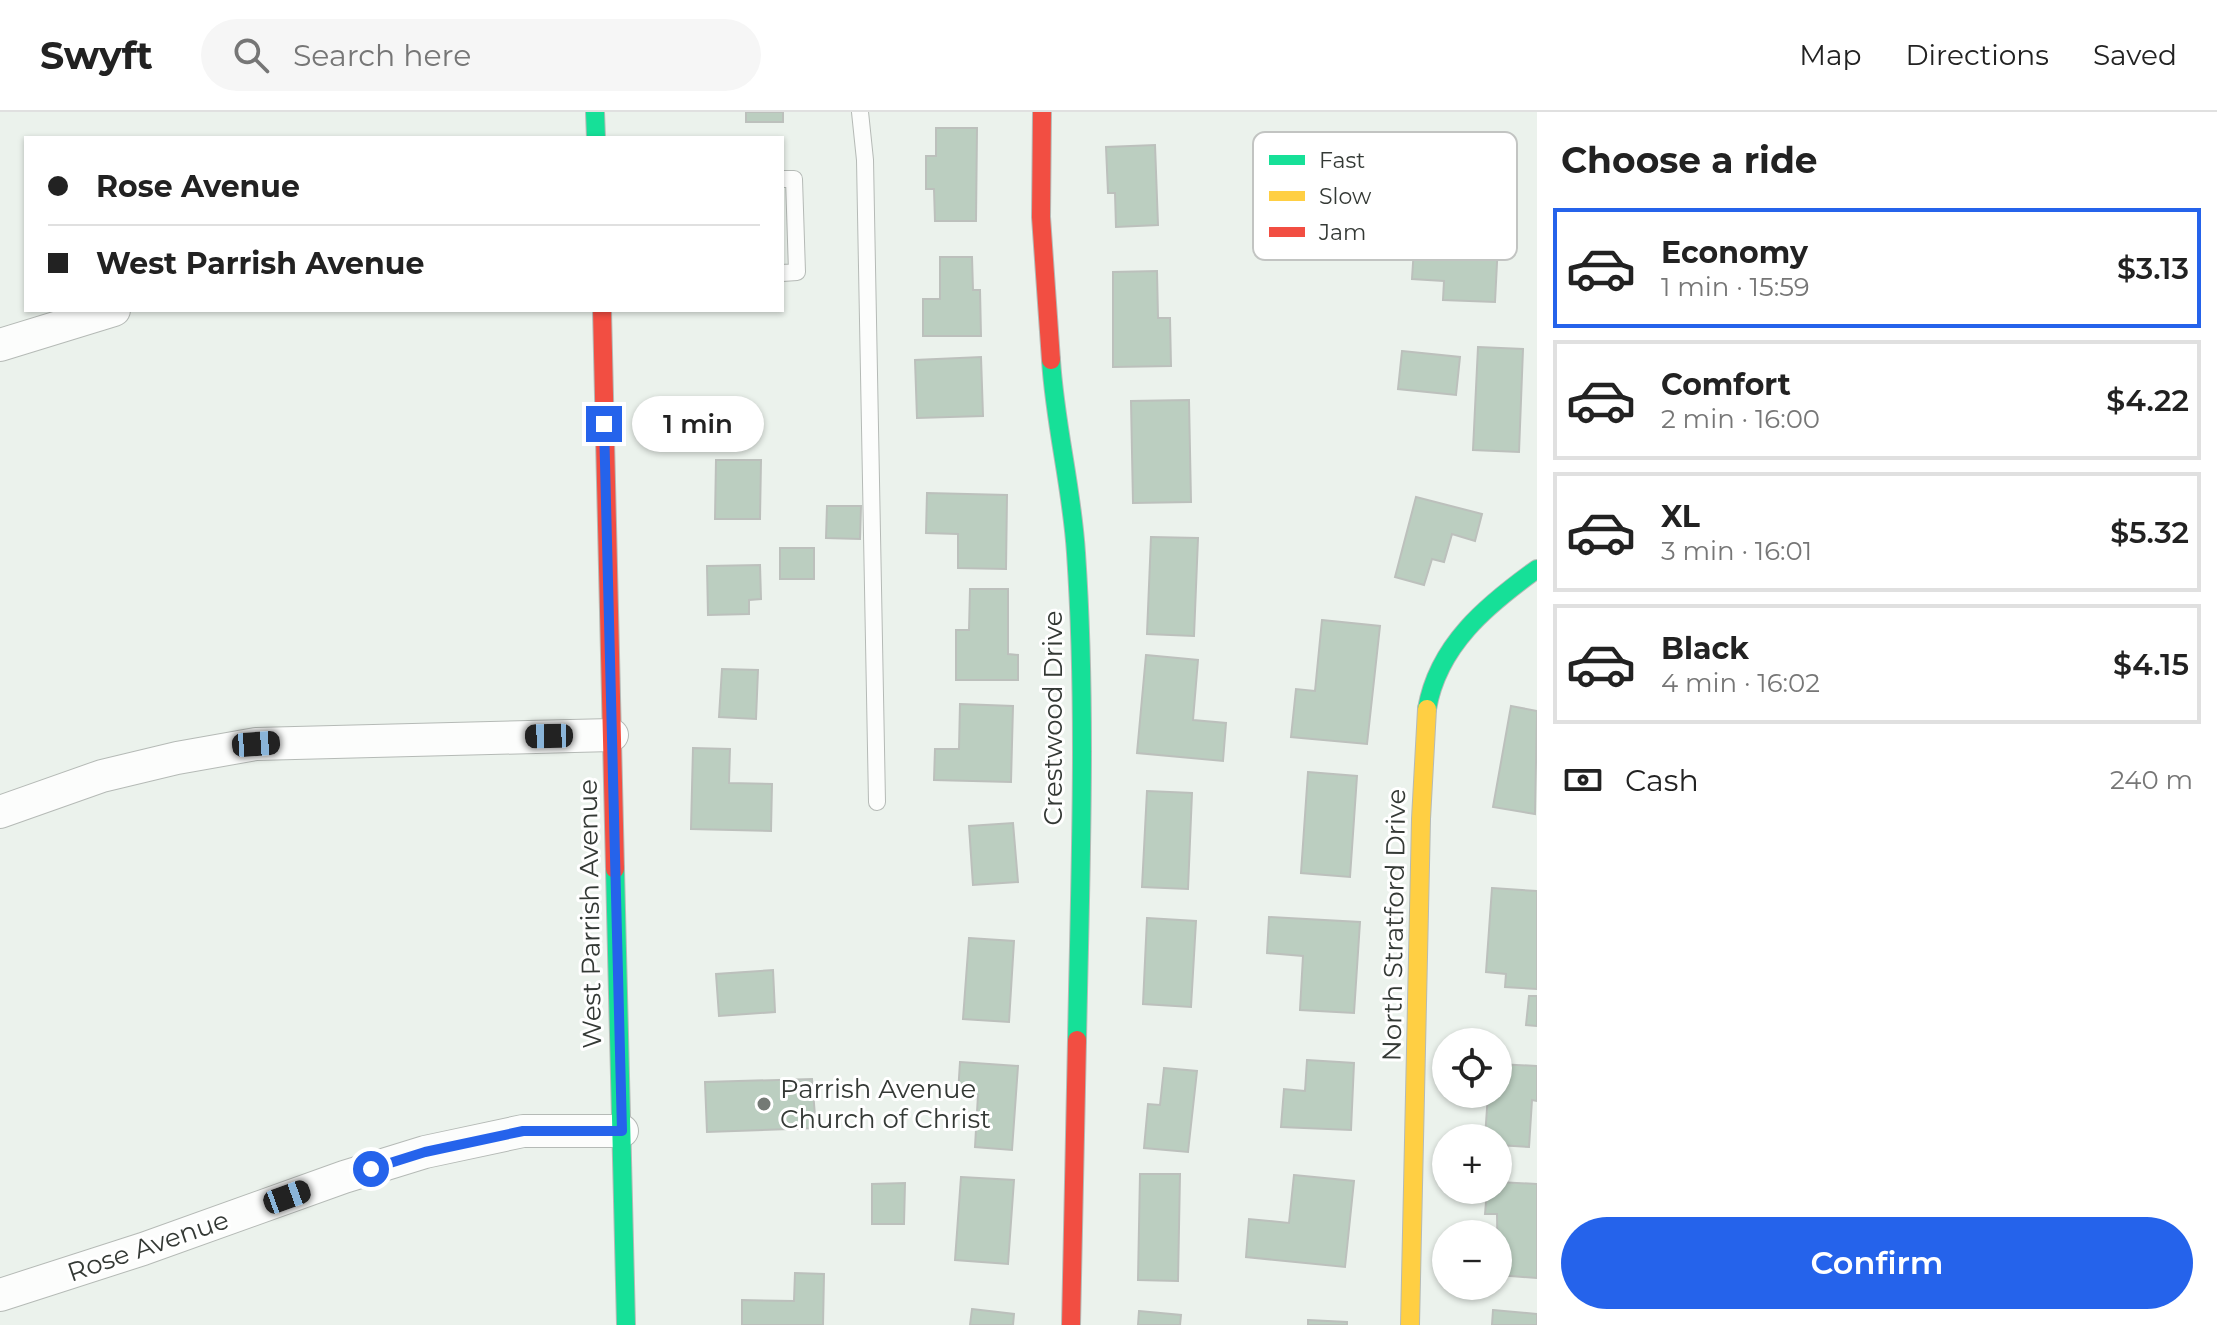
<!DOCTYPE html>
<html lang="en">
<head>
<meta charset="utf-8">
<style>
  body { margin:0; font-family:Montserrat,sans-serif; background:#f6f6f6; color:#222; height:100vh; display:flex; flex-direction:column; font-size:30px; white-space:nowrap }
  * { box-sizing:border-box; margin:0 }
  p { font-size:26px; color:#767676 }
  .icon { flex:none; width:44px; height:44px; fill:none; stroke:currentColor; stroke-width:2; stroke-linecap:round; stroke-linejoin:round }
  .map { position:relative; flex:1; overflow:hidden }
  .panel { display:flex; flex-direction:column; background:#fff; width:680px }
  .panel>* { flex:none }
  .guide { position:absolute; left:24px; top:24px; width:760px; height:176px; border-radius:0px; box-shadow:0 2px 6px #0004; display:grid; align-content:center; height:176px; padding:0 24px; background:#fff }
  .buttons { position:absolute; left:1432px; top:916px; display:grid; gap:16px }
  .buttons a { display:grid; place-items:center; width:80px; height:80px; border-radius:50%; background:#fff; box-shadow:0 2px 6px #0004; font-size:40px }
  .end { position:absolute; width:36px; height:36px; margin:-18px; border:10px solid #2563eb; background:#fff; box-shadow:0 0 0 4px #fff }
  .from { border-radius:50% }
  .bubble { position:absolute; height:56px; border-radius:28px; background:#fff; box-shadow:0 2px 6px #0004; font-size:26px; font-weight:600; line-height:56px; text-align:center }
  .car { position:absolute; width:24px; height:48px; margin:-24px -12px; border-radius:10px; box-shadow:0 0 6px 2px #0007; background:linear-gradient(#222 24%,#8ab4d8 0 40%,#222 0 76%,#8ab4d8 0 86%,#222 0) }
  .guide b { display:flex; align-items:center; gap:28px; height:76px; font-size:30px }
  .guide b+b { border-top:2px solid #e0e0e0 }
  .guide i { width:20px; height:20px; background:#222 }
  ul { padding:0; list-style:none }
  li { display:flex; align-items:center; gap:24px; height:120px; margin:0 16px 12px; padding:0 8px; border:4px solid #e0e0e0; border-radius:0px }
  li div { flex:1 }
  li b { display:block; font-size:30px }
  li em { font-style:normal; font-weight:600 }
  li.selected { border-color:#2563eb }
  li>.icon { width:72px; height:72px; stroke-width:1.5 }
  h2 { padding:0 24px; font-size:36px; line-height:96px }
  .pay { display:flex; align-items:center; gap:20px; height:88px; padding:0 24px; font-size:30px }
  .pay p { margin-inline-start:auto }
  .cta { display:flex; gap:16px; margin-top:auto; padding:16px 24px }
  .cta a { flex:1; height:92px; border-radius:48px; background:#2563eb; color:#fff; font-size:32px; font-weight:600; line-height:92px; text-align:center }
  header { display:flex; align-items:center; gap:48px; box-sizing:border-box; height:112px; padding:0 40px; background:#fff; border-bottom:2px solid #e0e0e0 }
  header strong { font-size:38px }
  nav { display:flex; gap:44px; margin-inline-start:auto; font-size:28px }
  .search { width:560px; height:72px; background:#f6f6f6; display:flex; align-items:center; gap:20px; box-sizing:border-box; padding:0 28px; border-radius:44px; color:#767676; font-size:30px }
  main { display:flex; flex:1; min-height:0 }
  .map>svg:first-child { display:block }
  .building { fill:#bbcec0; stroke:#bcc0bc; stroke-width:2 }
  .lines { fill:none; stroke-linecap:round; stroke-linejoin:round }
  .lane-casing { stroke:#b5bab6; stroke-width:18 }
  .street-casing { stroke:#b5bab6; stroke-width:34 }
  .fast-casing { stroke:#b5bab6; stroke-width:20 }
  .slow-casing { stroke:#b5bab6; stroke-width:20 }
  .jam-casing { stroke:#b5bab6; stroke-width:20 }
  .lane { stroke:#fcfdfc; stroke-width:16 }
  .street { stroke:#fcfdfc; stroke-width:32 }
  .fast { stroke:#16e098; stroke-width:18 }
  .slow { stroke:#ffcf43; stroke-width:18 }
  .jam { stroke:#f24e42; stroke-width:18 }
  .route { stroke:#2563eb; stroke-width:10 }
  .poi-dot { fill:#747a75; stroke:#fff; stroke-width:3 }
  .labels { text-anchor:middle; dominant-baseline:central; stroke-width:6; stroke-linejoin:round; paint-order:stroke }
  .street-label { font-size:26px; fill:#343935; stroke:#fff }
  .poi-label { font-size:26px; fill:#343935; stroke:#fff; text-anchor:start }
  .key { fill:#fff; stroke:#c2c4c2; stroke-width:2 }
  .key-label { font-size:22px; fill:#343935 }
</style>
</head>
<body>
<header>
<strong>Swyft</strong>
<div class="search"><svg class="icon" aria-label="search" viewBox="0 0 24 24"><circle cx="10" cy="10" r="6"/><path d="M15 15l6 6"/></svg>Search here</div>
<nav><a>Map</a><a>Directions</a><a>Saved</a></nav>
</header>
<main>
<div class="map">
<svg width="1537" height="1213" viewBox="0 0 1537 1213">
  <rect width="100%" height="100%" fill="#ebf2ec"/>
  <path class="building" d="M746 0H783V10H746Z
    M936 16H977L976 109H935L934 77H926V44H936Z
    M1155 33 1158 113 1116 115 1115 81H1108L1106 35Z
    M1460 97 1510 100 1509 131H1498L1495 190 1443 188 1444 169 1412 167 1414 136 1441 138 1442 124 1459 125Z
    M940 145H972L973 178H980L981 224H923V187H940Z
    M1157 159 1158 206H1170L1171 254 1113 255V160Z
    M1478 235 1523 237 1519 340 1473 338Z
    M1402 239 1460 245 1456 283 1398 277Z
    M981 245 983 304 917 306 915 248Z
    M1189 288 1191 390 1133 391 1131 289Z
    M716 348H761L760 407H715Z
    M927 381 1007 383 1006 457 958 456V422L926 421Z
    M1416 385 1482 402 1475 429 1452 422 1444 450 1432 447 1424 473 1395 465Z
    M827 394H861L860 427 826 426Z
    M1151 425 1198 426 1194 524 1147 522Z
    M780 436H814V467H780Z
    M760 453 761 487 749 488V502L708 503 707 454Z
    M970 477H1008V542L1018 543V568H956V518H969Z
    M1322 508 1380 514 1367 632 1291 625 1296 577 1315 579Z
    M1146 543 1198 548 1193 608 1226 611 1223 649 1137 641Z
    M722 557 758 558 756 607 719 605Z
    M960 592 1013 594 1011 670 934 668 935 637H959Z
    M1511 594 1537 599 1535 702 1493 695Z
    M693 636 730 637 729 671 772 672 771 719 691 717Z
    M1308 660 1357 664 1350 765 1301 761Z
    M1147 679 1192 681 1188 777 1142 775Z
    M1013 711 1018 770 973 773 969 714Z
    M1492 776 1537 779V877L1505 875 1506 862 1486 860Z
    M1269 805 1360 810 1354 901 1300 898 1303 844 1267 841Z
    M1147 806 1196 809 1191 895 1143 892Z
    M969 826 1014 829 1009 910 963 907Z
    M773 858 775 900 719 904 716 862Z
    M1529 884H1537V914L1526 913Z
    M1307 948 1354 951 1351 1018 1281 1015 1284 977 1305 979Z
    M960 950 1018 954 1012 1038 975 1035 978 983 958 982Z
    M1498 952 1537 954V989L1532 988 1529 1035 1498 1033V1026H1485L1488 982H1498Z
    M1164 956 1197 959 1188 1040 1144 1036 1148 992 1160 993Z
    M812 967 816 1016 707 1020 705 970Z
    M1140 1062H1180L1178 1169 1138 1168Z
    M1294 1063 1354 1069 1345 1155 1246 1145 1249 1107 1289 1111Z
    M961 1065 1014 1068 1008 1152 955 1148Z
    M1498 1070 1537 1072V1166L1498 1163 1497 1102H1485L1487 1078H1498Z
    M905 1071 904 1112H872V1072Z
    M795 1161 824 1162 823 1213H742V1188L794 1189Z
    M972 1197 1014 1202 1013 1213H970Z
    M1493 1198 1537 1202V1213H1492Z
    M1139 1199 1181 1203 1180 1213H1138Z
    M1308 1208 1347 1210V1213H1308Z"/>
  <g class="lines">
    <g class="lane-casing">
      <path id="lane" d="M860 0 865 48 877 690
        M782 67H794L797 160 782 161"/>
    </g>
    <g class="street-casing">
      <path id="street" d="M0 233 114 198
        M0 700 102 664 177 646 256 632 612 623
        M0 1183 143 1137 344 1065 425 1040 523 1019H622"/>
    </g>
    <g class="fast-casing">
      <path id="fast" d="M595 0 596 26
        M1051 248C1055 313 1072 376 1076 441 1087 602 1080 766 1077 928
        M1427 597C1438 533 1487 493 1537 457
        M615 757 626 1213"/>
    </g>
    <g class="slow-casing">
      <path id="slow" d="M1410 1213 1421 707 1427 597"/>
    </g>
    <g class="jam-casing">
      <path id="jam" d="M1042 0 1041 105 1051 248
        M602 198 615 757
        M1071 1213 1077 928"/>
    </g>
    <use href="#lane" class="lane"/>
    <use href="#street" class="street"/>
    <use href="#fast" class="fast"/>
    <use href="#slow" class="slow"/>
    <use href="#jam" class="jam"/>
  </g>
  <g class="lines">
    <path class="route" d="M371 1057 425 1040 523 1019H622L604 312"/>
  </g>
  <circle class="poi-dot" cx="764" cy="992" r="8"/>
  <g class="labels">
    <g class="street-label">
      <text transform="translate(1053 606) rotate(-90)">Crestwood Drive</text>
      <text transform="translate(590 802) rotate(-91)">West Parrish Avenue</text>
      <text transform="translate(1394 813) rotate(-89)">North Stratford Drive</text>
      <text transform="translate(148 1134) rotate(-19)">Rose Avenue</text>
    </g>
    <g class="poi-label">
      <text x="780" y="977">Parrish Avenue<tspan x="780" dy="30">Church of Christ</tspan></text>
    </g>
  </g>
  <rect x="1253" y="20" width="264" height="128" rx="12" class="key"/>
  <rect x="1269" y="43" width="36" height="10" fill="#16e098"/>
  <rect x="1269" y="79" width="36" height="10" fill="#ffcf43"/>
  <rect x="1269" y="115" width="36" height="10" fill="#f24e42"/>
  <g class="key-label">
    <text x="1319" y="56">Fast</text>
    <text x="1319" y="92">Slow</text>
    <text x="1319" y="128">Jam</text>
  </g>
</svg>
<div class="buttons">
<a><svg class="icon" aria-label="locate" viewBox="0 0 24 24"><circle cx="12" cy="12" r="6"/><path d="M12 2v4M12 18v4M2 12h4M18 12h4"/></svg></a>
<a>+</a>
<a>−</a>
</div>
<i class="end from" style="left:371px;top:1057px"></i>
<i class="end" style="left:604px;top:312px"></i>
<div class="bubble" style="left:632px;top:284px;width:132px">1 min</div>
<i class="car" style="left:549px;top:624px;rotate:269deg"></i>
<i class="car" style="left:256px;top:632px;rotate:86deg"></i>
<i class="car" style="left:287px;top:1085px;rotate:70deg"></i>
<div class="guide">
<b><i class="from"></i>Rose Avenue</b>
<b><i></i>West Parrish Avenue</b>
</div>
</div>
<section class="panel">
<h2>Choose a ride</h2>
<ul>
<li class="selected"><svg class="icon" aria-label="car" viewBox="0 0 24 24"><path d="M5 17H2v-5l4-1 3-4h7l3 4 3 1v5h-3M9 17h6M6 11h13"/><circle cx="7" cy="17" r="2"/><circle cx="17" cy="17" r="2"/></svg><div><b>Economy</b><p>1 min · 15:59</p></div><em>$3.13</em></li>
<li><svg class="icon" aria-label="car" viewBox="0 0 24 24"><path d="M5 17H2v-5l4-1 3-4h7l3 4 3 1v5h-3M9 17h6M6 11h13"/><circle cx="7" cy="17" r="2"/><circle cx="17" cy="17" r="2"/></svg><div><b>Comfort</b><p>2 min · 16:00</p></div><em>$4.22</em></li>
<li><svg class="icon" aria-label="car" viewBox="0 0 24 24"><path d="M5 17H2v-5l4-1 3-4h7l3 4 3 1v5h-3M9 17h6M6 11h13"/><circle cx="7" cy="17" r="2"/><circle cx="17" cy="17" r="2"/></svg><div><b>XL</b><p>3 min · 16:01</p></div><em>$5.32</em></li>
<li><svg class="icon" aria-label="car" viewBox="0 0 24 24"><path d="M5 17H2v-5l4-1 3-4h7l3 4 3 1v5h-3M9 17h6M6 11h13"/><circle cx="7" cy="17" r="2"/><circle cx="17" cy="17" r="2"/></svg><div><b>Black</b><p>4 min · 16:02</p></div><em>$4.15</em></li>
</ul>
<div class="pay"><svg class="icon" aria-label="cash" viewBox="0 0 24 24"><path d="M3 7h18v10H3z"/><circle cx="12" cy="12" r="2"/></svg>Cash<p>240 m</p></div>
<div class="cta"><a>Confirm</a></div>
</section>
</main>
</body>
</html>
